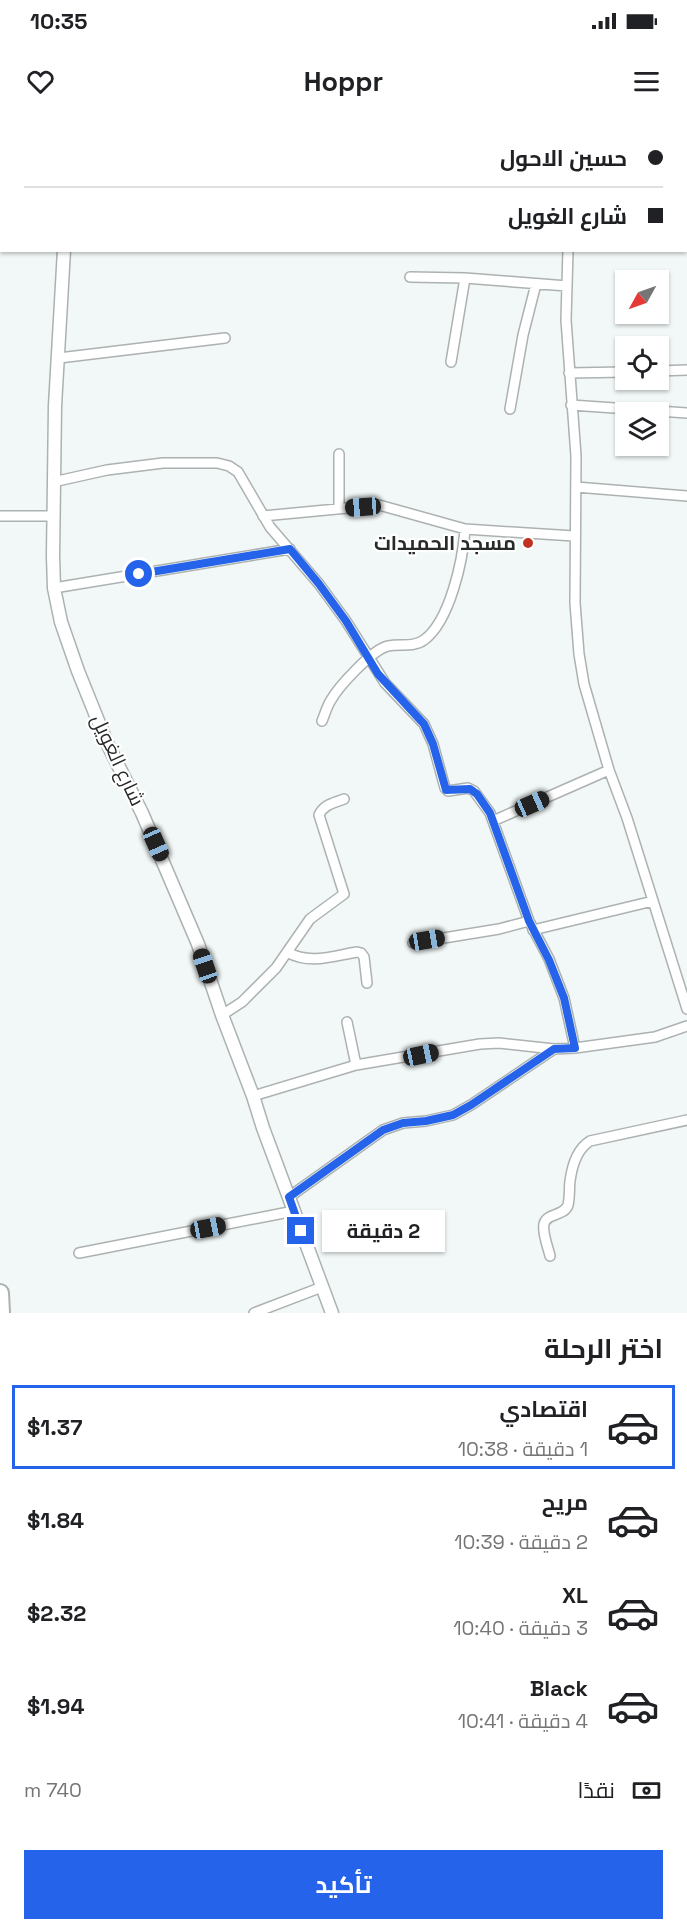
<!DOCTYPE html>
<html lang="ar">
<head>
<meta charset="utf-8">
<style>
  body { margin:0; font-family:"Space Grotesk",Cairo,sans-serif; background:#f6f6f6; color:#202124; direction:rtl; height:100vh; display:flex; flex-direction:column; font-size:22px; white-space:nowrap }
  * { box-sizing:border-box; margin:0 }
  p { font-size:20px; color:#757577 }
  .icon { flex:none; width:33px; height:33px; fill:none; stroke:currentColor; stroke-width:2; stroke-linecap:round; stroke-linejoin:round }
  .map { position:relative; height:1193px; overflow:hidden; direction:ltr }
  .side { display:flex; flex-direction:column; background:#fff; flex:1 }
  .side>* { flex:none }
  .top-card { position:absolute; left:0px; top:0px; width:687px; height:132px; box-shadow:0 2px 4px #0004; direction:rtl; display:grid; align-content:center; height:132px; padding:0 24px; background:#fff }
  .needle { width:39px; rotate:230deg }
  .buttons { position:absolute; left:615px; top:150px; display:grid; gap:12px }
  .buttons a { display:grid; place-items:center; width:54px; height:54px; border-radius:0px; background:#fff; box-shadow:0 2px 4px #0004; font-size:30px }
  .end { position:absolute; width:27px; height:27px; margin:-14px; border:8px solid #2563eb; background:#fff; box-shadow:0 0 0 3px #fff }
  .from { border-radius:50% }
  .bubble { position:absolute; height:42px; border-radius:0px; background:#fff; box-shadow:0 2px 4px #0004; font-size:20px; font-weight:700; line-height:42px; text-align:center; direction:rtl }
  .car { position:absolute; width:18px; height:36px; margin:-18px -9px; border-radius:8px; box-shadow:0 0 4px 2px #0007; background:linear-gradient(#222 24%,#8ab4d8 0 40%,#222 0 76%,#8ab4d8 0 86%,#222 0) }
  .top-card b { display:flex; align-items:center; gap:21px; height:57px; font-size:22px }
  .top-card b+b { border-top:2px solid #e0e0e0 }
  .top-card i { width:15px; height:15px; background:#202124 }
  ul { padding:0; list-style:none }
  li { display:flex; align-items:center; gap:18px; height:84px; margin:0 12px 9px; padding:0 12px; border:3px solid transparent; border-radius:0px }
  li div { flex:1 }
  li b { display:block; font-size:22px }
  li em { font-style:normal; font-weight:700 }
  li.selected { border-color:#2563eb }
  li>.icon { width:54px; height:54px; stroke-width:1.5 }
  h2 { padding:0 24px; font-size:27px; line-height:72px }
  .pay { display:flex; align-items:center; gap:15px; height:66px; padding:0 24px; font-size:22px }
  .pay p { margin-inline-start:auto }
  .cta { display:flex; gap:12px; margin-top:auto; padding:12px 24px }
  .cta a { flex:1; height:69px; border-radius:0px; background:#2563eb; color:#fff; font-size:24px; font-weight:700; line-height:69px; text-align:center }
  .status { display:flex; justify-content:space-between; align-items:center; height:42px; padding:0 30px; background:#fff; direction:ltr }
  .status svg { height:16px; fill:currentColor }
  header { display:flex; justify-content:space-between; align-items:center; height:78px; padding:0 24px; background:#fff; font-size:27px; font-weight:700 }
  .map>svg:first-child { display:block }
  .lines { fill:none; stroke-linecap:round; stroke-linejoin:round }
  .street-casing { stroke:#acb2b1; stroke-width:12 }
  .secondary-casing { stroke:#acb2b1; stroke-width:15 }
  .highway-casing { stroke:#acb2b1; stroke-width:20 }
  .street { stroke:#fff; stroke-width:9 }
  .secondary { stroke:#fff; stroke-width:12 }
  .highway { stroke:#fff; stroke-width:16 }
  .route { stroke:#2563eb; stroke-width:8 }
  .poi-dot { fill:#c03323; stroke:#fff; stroke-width:2 }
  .labels { text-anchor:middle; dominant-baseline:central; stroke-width:4.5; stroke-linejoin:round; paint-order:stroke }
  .poi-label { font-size:20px; font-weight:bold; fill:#272a29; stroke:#fff; text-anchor:end }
  .street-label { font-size:20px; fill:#272a29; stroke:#fff }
</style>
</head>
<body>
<div class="status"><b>10:35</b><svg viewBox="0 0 49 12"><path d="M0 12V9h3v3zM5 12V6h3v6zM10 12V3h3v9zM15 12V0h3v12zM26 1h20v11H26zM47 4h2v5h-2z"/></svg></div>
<header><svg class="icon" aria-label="menu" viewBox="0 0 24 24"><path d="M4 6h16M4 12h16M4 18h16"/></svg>Hoppr<svg class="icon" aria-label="heart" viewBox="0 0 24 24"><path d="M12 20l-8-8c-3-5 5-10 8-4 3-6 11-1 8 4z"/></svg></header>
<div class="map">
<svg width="687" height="1193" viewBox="0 0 687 1193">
  <rect width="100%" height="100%" fill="#f1f8f7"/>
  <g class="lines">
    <g class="street-casing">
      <path id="street" d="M6 2V0
        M417 2V0
        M605 2 606 0
        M615 2V0
        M568 130 566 200 576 336 575 483 579 534 584 564 609 650 627 698 687 889
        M410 157 465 158 567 166
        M59 238 225 218
        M451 242 465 158
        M658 251 687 250
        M569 253 626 252
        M571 285 687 293
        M510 289 523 215 536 164
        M53 362 107 350 163 343H217L229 346 238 352 270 407 319 464 346 501 385 563 424 604 433 624 445 668 448 671 468 668 474 671 490 693 529 801 549 839 564 878 575 928
        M576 367 687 376
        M339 388V334
        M0 396H54
        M263 396 379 385 465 409 574 416
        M54 468 290 429
        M322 601C325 594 327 586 331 580 339 566 373 529 388 526 400 523 413 528 424 520 450 501 463 440 465 409
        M493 701 609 650
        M533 810 653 781
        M413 823 499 809 529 801
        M287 832C310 845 333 836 357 832L361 833 364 837 367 863
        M222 895 242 882 276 848 310 799 344 774 319 695C324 684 334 683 344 679
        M347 902 356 945
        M253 976 356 945 480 924 499 923 554 929 575 928 655 917 687 906
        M289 1077 383 1010 403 1003 426 1001 453 995 471 985 554 929
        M79 1133 294 1091
        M550 1136C548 1127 542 1113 544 1104 547 1092 564 1097 568 1085 570 1077 569 1069 570 1061 572 1046 577 1029 590 1021L687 1000
        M254 1193 322 1167"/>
    </g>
    <g class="secondary-casing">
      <path id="secondary" d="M0 9 2 10
        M0 22H2
        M686 26H687
        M686 40H687
        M64 130 55 286 53 436 54 468 61 502 78 551 107 623 142 693 198 824 222 895 253 976 263 1008 332 1193"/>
    </g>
    <g class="highway-casing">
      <path id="highway" d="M0 1173 1 1193"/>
    </g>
    <use href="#street" class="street"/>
    <use href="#secondary" class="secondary"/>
    <use href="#highway" class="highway"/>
  </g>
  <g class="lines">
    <path class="route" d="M139 454 290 429 319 464 346 501 378 554 424 604 433 624 446 670 470 669 477 674 490 693 529 801 549 840 564 878 575 928 554 929 471 985 453 995 426 1001 403 1003 383 1010 289 1077 301 1111"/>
  </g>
  <circle class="poi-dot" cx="528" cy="423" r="6"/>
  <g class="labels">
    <g class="poi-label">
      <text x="516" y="423">مسجد الحميدات</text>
    </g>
    <g class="street-label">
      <text transform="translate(118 640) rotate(65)">شارع الغويل</text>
    </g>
  </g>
</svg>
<div class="buttons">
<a><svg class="needle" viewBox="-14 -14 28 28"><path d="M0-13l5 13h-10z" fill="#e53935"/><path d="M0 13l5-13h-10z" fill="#757577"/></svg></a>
<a><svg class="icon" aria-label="locate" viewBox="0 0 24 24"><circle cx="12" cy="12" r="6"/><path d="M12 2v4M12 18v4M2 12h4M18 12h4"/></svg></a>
<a><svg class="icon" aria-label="layers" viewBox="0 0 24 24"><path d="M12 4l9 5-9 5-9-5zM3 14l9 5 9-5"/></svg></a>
</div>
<i class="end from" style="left:139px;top:454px"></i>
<i class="end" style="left:301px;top:1111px"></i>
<div class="bubble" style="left:322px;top:1090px;width:123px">2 دقيقة</div>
<i class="car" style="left:363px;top:387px;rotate:266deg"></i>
<i class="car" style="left:532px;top:684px;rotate:66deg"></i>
<i class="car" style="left:156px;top:724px;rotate:156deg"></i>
<i class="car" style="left:427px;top:820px;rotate:81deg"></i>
<i class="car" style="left:205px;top:846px;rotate:341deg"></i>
<i class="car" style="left:421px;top:935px;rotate:78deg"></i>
<i class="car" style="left:208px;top:1108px;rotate:79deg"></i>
<div class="top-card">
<b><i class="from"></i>حسين الاحول</b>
<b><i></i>شارع الغويل</b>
</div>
</div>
<section class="side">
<h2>اختر الرحلة</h2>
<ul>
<li class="selected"><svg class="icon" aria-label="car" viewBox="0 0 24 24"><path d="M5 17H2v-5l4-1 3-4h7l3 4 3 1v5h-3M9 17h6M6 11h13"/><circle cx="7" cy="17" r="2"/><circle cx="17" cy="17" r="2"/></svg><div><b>اقتصادي</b><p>1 دقيقة · 10:38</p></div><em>$1.37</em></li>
<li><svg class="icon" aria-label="car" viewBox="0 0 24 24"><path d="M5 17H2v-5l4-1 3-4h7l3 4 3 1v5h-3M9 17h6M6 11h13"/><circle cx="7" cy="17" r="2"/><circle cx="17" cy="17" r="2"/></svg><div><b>مريح</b><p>2 دقيقة · 10:39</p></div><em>$1.84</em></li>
<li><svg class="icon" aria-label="car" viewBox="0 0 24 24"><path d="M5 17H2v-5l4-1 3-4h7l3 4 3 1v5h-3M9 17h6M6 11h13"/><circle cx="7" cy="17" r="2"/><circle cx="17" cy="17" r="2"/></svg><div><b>XL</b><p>3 دقيقة · 10:40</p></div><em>$2.32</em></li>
<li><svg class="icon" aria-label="car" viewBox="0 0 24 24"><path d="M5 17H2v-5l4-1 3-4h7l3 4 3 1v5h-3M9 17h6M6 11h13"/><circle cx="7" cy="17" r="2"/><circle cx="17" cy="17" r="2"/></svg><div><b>Black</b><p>4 دقيقة · 10:41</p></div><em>$1.94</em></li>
</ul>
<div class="pay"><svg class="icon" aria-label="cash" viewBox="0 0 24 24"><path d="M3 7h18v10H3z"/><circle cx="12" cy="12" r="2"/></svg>نقدًا<p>740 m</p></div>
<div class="cta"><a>تأكيد</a></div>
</section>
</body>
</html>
